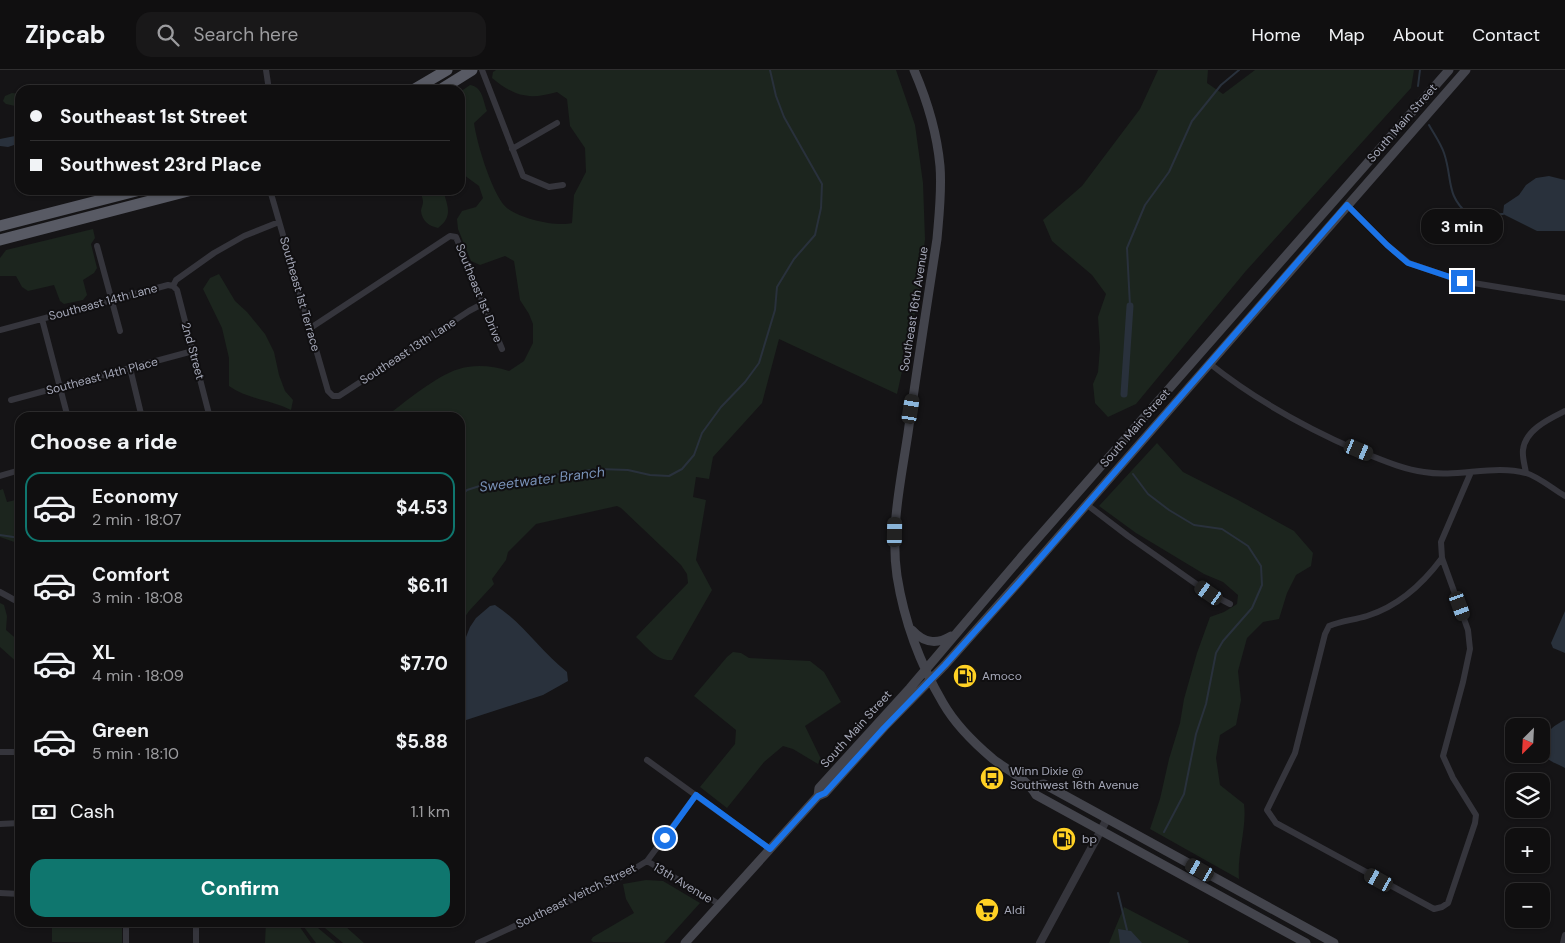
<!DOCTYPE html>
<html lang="en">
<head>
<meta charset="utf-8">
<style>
  body { margin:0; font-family:"DM Sans",sans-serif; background:#191819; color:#f1f3f6; height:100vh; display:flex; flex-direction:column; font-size:19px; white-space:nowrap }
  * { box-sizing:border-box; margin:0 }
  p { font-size:16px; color:#9c9c9f }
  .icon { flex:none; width:28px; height:28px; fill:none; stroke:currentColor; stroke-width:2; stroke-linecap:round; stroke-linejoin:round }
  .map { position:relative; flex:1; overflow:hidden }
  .side { position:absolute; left:15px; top:342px; width:450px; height:515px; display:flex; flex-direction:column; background:#100f10; border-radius:15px; box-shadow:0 1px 4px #0004,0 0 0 1px #302f30 }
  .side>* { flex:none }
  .banner { position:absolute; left:15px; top:15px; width:450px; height:110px; border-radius:15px; box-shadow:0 1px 4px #0004,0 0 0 1px #302f30; display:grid; align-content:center; height:110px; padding:0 15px; background:#100f10 }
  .needle { width:32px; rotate:204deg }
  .buttons { position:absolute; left:1505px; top:648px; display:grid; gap:10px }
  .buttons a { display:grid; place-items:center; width:45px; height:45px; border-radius:10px; background:#100f10; box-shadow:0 1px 4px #0004,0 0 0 1px #302f30; font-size:25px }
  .end { position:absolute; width:22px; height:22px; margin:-11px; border:6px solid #1a73e8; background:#fff; box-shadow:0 0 0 2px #fff }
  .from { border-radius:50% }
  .bubble { position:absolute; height:35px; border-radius:15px; background:#100f10; box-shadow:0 1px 4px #0004,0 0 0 1px #302f30; font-size:16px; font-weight:700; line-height:35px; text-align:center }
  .car { position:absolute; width:15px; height:30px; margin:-15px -8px; border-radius:6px; box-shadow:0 0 4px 1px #0007; background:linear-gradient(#222 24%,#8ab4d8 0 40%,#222 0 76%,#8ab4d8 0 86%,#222 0) }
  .banner b { display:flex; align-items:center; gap:18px; height:48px; font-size:19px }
  .banner b+b { border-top:1px solid #302f30 }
  .banner i { width:12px; height:12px; background:#f1f3f6 }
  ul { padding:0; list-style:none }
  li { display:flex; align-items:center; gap:15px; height:70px; margin:0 10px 8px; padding:0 5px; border:2px solid transparent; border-radius:15px }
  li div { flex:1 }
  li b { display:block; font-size:19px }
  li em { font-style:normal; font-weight:700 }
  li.selected { border-color:#0f766e }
  li>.icon { width:45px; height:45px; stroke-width:1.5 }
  h2 { padding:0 15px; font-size:22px; line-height:60px }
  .pay { display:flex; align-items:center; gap:12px; height:55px; padding:0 15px; font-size:19px }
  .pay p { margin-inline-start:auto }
  .cta { display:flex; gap:10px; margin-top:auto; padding:10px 15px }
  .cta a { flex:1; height:58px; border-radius:15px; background:#0f766e; color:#fff; font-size:20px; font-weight:700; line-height:58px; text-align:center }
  header { display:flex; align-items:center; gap:30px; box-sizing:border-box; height:70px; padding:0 25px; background:#100f10; border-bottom:1px solid #302f30 }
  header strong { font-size:24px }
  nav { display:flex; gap:28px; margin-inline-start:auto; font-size:18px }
  .search { width:350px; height:45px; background:#191819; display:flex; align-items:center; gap:12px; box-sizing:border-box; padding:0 18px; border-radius:15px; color:#9c9c9f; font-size:19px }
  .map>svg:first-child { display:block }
  .green { fill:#1c251e }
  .water { fill:#29313c }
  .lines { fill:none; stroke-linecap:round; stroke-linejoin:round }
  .stream { stroke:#29313c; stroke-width:2 }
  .canal { stroke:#29313c; stroke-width:7 }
  .minor { stroke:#35353c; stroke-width:6 }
  .tertiary { stroke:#35353c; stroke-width:8 }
  .secondary { stroke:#43444c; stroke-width:9 }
  .trunk { stroke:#585a64; stroke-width:11 }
  .route { stroke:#1a73e8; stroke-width:6 }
  .labels { text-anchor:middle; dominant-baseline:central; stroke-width:4; stroke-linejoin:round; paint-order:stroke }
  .street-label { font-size:12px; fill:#a5a8b8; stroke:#100f11 }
  .poi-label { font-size:12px; fill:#a5a8b8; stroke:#100f11; text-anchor:start }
  .water-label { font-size:14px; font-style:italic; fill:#7891b7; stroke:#100f11 }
</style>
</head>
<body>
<header>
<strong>Zipcab</strong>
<div class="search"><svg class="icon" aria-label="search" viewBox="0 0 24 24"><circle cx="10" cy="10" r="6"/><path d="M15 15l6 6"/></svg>Search here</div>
<nav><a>Home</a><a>Map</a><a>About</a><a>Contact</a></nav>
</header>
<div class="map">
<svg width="1565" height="873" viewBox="0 0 1565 873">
  <rect width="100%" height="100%" fill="#151416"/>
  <path class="green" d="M496 0H896L915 55 923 113 925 169 919 224 897 324 779 269 762 333 713 387 709 409 696 407 693 427 706 430 696 490 712 520 672 590C656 591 646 576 636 567L688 513 687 504 681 495 621 438 617 436 536 454 508 482 506 490 492 509 494 514 469 541 460 554V348L385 347C404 333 437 305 459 299 476 294 492 296 509 301L524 291 533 273V254L529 244 520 230 514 191 505 186 480 195 471 191 458 159 457 149 462 141 476 137 483 128 479 116 464 105 460 106V22L470 15C483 17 483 31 487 41L474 53C477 74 490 116 503 134 514 148 555 157 572 153L574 125 586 102 585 78 570 56 567 29 557 22C529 30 515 27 492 8L493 2Z
    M1158 0H1208L1207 13 1223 24 1255 0H1414L1411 18 1245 202 1136 334 1108 347 1095 333 1093 314 1098 302 1100 278 1098 247 1106 224 1092 205 1052 171 1043 150 1082 116 1140 39Z
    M12 23 20 24V37L6 34 3 31 5 26Z
    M423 120H443C447 135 454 146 438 158 429 156 422 151 421 141 421 138 423 135 423 132 423 127 420 126 423 120Z
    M93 159 95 168 91 174 97 198 94 203 83 210 87 225 83 230 64 234 60 231 54 215 28 221 22 217 16 206H0V188L6 180Z
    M219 204 235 231 247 242 265 264 274 282 279 305 285 321 293 330 291 340C271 330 247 329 229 316V288L222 258 203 219 210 208Z
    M1157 373 1183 402 1238 430 1294 461 1313 483 1311 496 1296 505 1287 523 1279 549 1263 552 1247 568 1238 601 1241 630 1236 655 1220 665 1216 688 1220 715 1244 734C1247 759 1237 783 1239 809L1150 759 1160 729 1169 689 1180 653 1184 629 1197 583 1210 547 1224 542 1237 534 1238 525 1223 512 1204 504 1136 463 1099 436Z
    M3 419 7 432 20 429V474L0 467V420Z
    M0 533 4 535 7 546 6 560 20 572V595L0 577Z
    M733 582 741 583 749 588 810 591 824 602 841 632 805 656 821 689 818 694 793 679 783 676 764 692 727 738 700 717 735 674 736 660 694 626 727 587Z
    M646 810 663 811 700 833 664 873 593 872 591 870 593 867 634 843 626 829 623 814Z
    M1124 837 1189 871 1188 873H1109Z
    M266 852 297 853 311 873H265Z
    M52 853H122V873L52 872Z
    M301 853H312L336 873H316Z
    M319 853H348L345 856 364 873H343Z"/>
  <path class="water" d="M20 65V73L8 77 0 76V69Z
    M1549 106 1565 110V161H1537L1503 144 1504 135 1519 125 1526 115 1536 108Z
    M495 535C523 553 541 582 567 602L568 611 543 625 460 652V582L470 557 476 548 490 536Z
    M1565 541V583L1553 578 1551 573Z
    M1565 650V698C1559 694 1549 692 1545 686 1532 672 1553 655 1565 650Z
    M1118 859 1131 861 1142 873H1120Z"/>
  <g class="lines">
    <path class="stream" d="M1418 16 1420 0
      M1429 55C1434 64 1441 74 1444 83 1453 109 1445 125 1469 145L1503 144
      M1130 236 1127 178 1145 135 1169 102 1192 51 1221 15 1239 0
      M1133 404 1148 424 1169 440 1194 455 1222 459 1248 476 1261 496 1262 515 1252 538 1223 571 1216 583 1206 634 1196 664 1184 724 1164 762
      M460 427 467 420 486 414 599 399 628 400 650 405 669 406 682 399 694 385 702 363 721 337 745 312 759 293 775 240 777 217 794 189 815 165 821 138 822 114 784 47 776 26 770 0
      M0 465 20 468
      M1118 823 1127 860"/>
    <path class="canal" d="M1124 324 1130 236"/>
    <path class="minor" d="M266 0 269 20
      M482 0 523 106 549 117 563 115
      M512 79 557 53
      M270 120 328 321 333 326H339L469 241 484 233
      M1347 135 1387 175 1409 193 1461 211 1565 228
      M97 176 120 261
      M173 216 177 220 210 348
      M173 216 176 210 214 183 244 166 279 152
      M42 249 68 348
      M309 259 450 166 456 167 502 279
      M0 260 168 215 173 216
      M1209 293C1254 329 1306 358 1359 381 1380 389 1401 399 1424 402 1457 408 1494 394 1526 403 1539 407 1553 419 1565 426
      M130 298 142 348
      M11 330 193 281
      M1526 403C1525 396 1522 387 1523 380 1525 360 1549 349 1565 341
      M0 406 20 400
      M1086 434 1128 466 1209 523 1230 534
      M1442 488C1422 515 1399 536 1367 546 1354 550 1341 551 1329 556L1325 564 1295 683 1267 740 1276 753 1434 839 1442 837 1448 833 1475 753 1476 745 1453 708 1443 686 1463 612 1470 579 1468 560 1442 488 1441 472 1471 402
      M0 522 20 533
      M0 682H20
      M647 690 770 779
      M0 754 20 753
      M647 791 719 834
      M0 823 20 824
      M126 852V873
      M196 873V852
      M478 873 621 807 647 791 696 725
      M1563 873 1565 865"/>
    <path class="tertiary" d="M1040 873 1107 749"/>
    <path class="secondary" d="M914 0C927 30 937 64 940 96 942 121 939 145 937 169 927 234 917 298 908 363 901 410 890 458 897 506 904 550 920 594 943 633 955 654 974 673 993 689 1007 700 1027 709 1036 725L1306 873
      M912 560C924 573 936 575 951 566
      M1031 716 1044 714 1334 873
      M818 726 819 718 910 618 1023 485 1449 0
      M685 873 818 726 825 723 886 655 945 595 1033 496 1466 0"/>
    <path class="trunk" d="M413 20 447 0
      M440 20 472 0
      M0 156 140 120
      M0 170 192 120"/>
  </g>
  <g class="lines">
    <path class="route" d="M665 768 696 725 770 779 818 726 825 723 884 658 945 595 1022 509 1347 135 1387 175 1408 193 1462 211"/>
  </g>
  <defs>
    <g id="fuel-disc" transform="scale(1.25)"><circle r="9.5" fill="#ffd124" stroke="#100f11"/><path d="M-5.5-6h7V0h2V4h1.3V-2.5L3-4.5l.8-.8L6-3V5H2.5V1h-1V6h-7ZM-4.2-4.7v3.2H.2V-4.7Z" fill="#111"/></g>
    <g id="bus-disc" transform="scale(1.25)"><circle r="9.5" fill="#ffd124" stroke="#100f11"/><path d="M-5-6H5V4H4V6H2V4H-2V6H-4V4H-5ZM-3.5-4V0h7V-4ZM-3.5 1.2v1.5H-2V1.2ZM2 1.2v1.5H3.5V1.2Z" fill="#111"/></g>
    <g id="supermarket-disc" transform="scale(1.25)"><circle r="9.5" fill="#ffd124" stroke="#100f11"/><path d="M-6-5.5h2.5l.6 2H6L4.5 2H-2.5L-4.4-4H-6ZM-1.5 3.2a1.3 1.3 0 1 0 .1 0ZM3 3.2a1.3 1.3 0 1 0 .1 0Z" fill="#111"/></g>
  </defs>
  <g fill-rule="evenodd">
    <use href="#fuel-disc" x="965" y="606"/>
    <use href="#bus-disc" x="992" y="708"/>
    <use href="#fuel-disc" x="1064" y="769"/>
    <use href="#supermarket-disc" x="987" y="840"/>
  </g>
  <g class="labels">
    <g class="street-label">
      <text transform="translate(1402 53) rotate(-49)">South Main Street</text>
      <text transform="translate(479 223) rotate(68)">Southeast 1st Drive</text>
      <text transform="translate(300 224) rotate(74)">Southeast 1st Terrace</text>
      <text transform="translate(103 232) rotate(-15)">Southeast 14th Lane</text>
      <text transform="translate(914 239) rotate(-81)">Southeast 16th Avenue</text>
      <text transform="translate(193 281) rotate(75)">2nd Street</text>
      <text transform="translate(408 281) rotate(-33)">Southeast 13th Lane</text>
      <text transform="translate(102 306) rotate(-15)">Southeast 14th Place</text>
      <text transform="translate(1135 358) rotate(-49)">South Main Street</text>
      <text transform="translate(856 659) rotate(-48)">South Main Street</text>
      <text transform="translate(683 813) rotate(31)">13th Avenue</text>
      <text transform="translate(576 826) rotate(-26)">Southeast Veitch Street</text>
    </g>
    <g class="poi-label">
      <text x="982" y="606">Amoco</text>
      <text x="1010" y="701">Winn Dixie @<tspan x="1010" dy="14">Southwest 16th Avenue</tspan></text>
      <text x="1082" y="769">bp</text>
      <text x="1004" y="840">Aldi</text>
    </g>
    <g class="water-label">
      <text transform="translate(542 409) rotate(-7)">Sweetwater Branch</text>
    </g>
  </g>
</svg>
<div class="buttons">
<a><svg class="needle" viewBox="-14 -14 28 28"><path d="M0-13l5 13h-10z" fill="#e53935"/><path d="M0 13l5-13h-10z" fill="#9c9c9f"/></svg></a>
<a><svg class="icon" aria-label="layers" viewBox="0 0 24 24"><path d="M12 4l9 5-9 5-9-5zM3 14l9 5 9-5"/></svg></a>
<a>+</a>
<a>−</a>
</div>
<i class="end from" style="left:665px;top:768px"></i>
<i class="end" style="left:1462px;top:211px"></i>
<div class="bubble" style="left:1421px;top:139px;width:82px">3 min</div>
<i class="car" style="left:911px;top:339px;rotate:9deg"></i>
<i class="car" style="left:1359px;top:380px;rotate:113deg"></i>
<i class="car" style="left:895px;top:462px;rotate:1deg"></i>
<i class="car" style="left:1209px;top:523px;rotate:305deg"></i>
<i class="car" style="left:1460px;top:536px;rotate:160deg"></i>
<i class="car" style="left:1200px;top:800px;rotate:300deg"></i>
<i class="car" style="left:1379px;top:810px;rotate:299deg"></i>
<div class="banner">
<b><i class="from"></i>Southeast 1st Street</b>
<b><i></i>Southwest 23rd Place</b>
</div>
<section class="side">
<h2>Choose a ride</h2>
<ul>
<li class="selected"><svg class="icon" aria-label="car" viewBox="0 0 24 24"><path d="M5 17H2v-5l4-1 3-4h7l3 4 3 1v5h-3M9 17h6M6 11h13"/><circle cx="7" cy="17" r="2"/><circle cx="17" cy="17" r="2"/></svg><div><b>Economy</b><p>2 min · 18:07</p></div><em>$4.53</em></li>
<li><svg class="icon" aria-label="car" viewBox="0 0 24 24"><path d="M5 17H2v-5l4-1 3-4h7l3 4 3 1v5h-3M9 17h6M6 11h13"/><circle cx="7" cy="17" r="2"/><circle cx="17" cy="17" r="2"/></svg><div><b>Comfort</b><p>3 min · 18:08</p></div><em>$6.11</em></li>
<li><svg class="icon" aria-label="car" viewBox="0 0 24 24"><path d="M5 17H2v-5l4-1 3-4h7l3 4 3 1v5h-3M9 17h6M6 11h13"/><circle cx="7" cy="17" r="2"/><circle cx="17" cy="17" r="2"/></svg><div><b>XL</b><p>4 min · 18:09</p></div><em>$7.70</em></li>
<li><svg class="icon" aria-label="car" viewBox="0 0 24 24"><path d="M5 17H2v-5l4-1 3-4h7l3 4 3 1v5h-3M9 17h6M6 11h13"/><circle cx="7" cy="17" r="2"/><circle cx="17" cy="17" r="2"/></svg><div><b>Green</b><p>5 min · 18:10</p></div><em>$5.88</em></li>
</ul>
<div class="pay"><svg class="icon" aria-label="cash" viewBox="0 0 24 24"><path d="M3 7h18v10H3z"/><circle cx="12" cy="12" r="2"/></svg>Cash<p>1.1 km</p></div>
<div class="cta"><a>Confirm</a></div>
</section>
</div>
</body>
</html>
